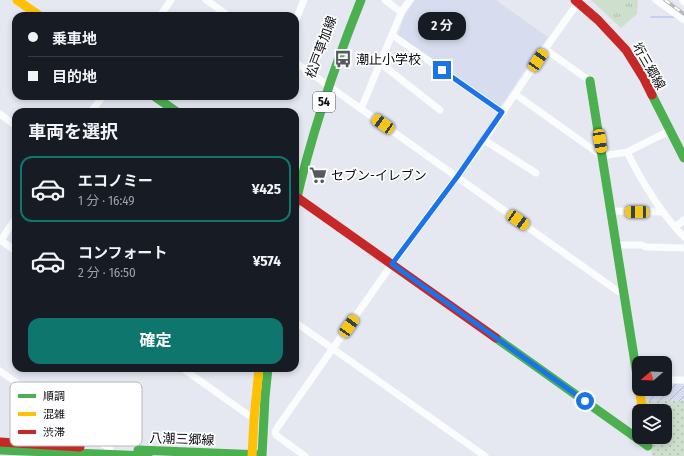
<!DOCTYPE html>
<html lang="ja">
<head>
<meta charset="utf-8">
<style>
  body { margin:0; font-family:"Fira Sans Condensed","Noto Sans JP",sans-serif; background:#242831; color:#f1f3f6; height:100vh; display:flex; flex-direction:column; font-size:15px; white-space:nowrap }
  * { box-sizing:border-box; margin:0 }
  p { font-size:13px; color:#9ea1a6 }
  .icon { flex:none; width:22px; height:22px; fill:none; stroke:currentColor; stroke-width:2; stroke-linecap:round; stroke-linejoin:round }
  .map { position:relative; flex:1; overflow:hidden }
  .panel { position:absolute; left:12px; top:108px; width:287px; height:264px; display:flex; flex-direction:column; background:#171b24; border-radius:12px; box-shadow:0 2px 6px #0003 }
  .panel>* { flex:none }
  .guide { position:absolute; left:12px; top:12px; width:287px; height:88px; border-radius:12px; box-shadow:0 2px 6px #0003; display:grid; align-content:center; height:88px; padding:0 16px; background:#171b24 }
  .needle { width:26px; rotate:251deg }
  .buttons { position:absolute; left:632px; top:356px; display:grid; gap:8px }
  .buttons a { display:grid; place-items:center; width:40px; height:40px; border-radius:8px; background:#171b24; box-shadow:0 2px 6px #0003; font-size:20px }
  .end { position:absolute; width:18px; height:18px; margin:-9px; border:5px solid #1a73e8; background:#fff; box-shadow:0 0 0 2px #fff }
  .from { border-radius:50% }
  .bubble { position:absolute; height:28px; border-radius:12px; background:#171b24; box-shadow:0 2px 6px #0003; font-size:13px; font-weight:700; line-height:28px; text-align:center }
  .car { position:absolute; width:12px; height:24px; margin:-12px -6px; border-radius:5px; box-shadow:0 0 3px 1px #0007; background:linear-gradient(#f5c518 24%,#345 0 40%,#f5c518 0 76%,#345 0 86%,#f5c518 0) }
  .guide b { display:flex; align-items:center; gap:14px; height:38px; font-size:15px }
  .guide b+b { border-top:1px solid #363941 }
  .guide i { width:10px; height:10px; background:#f1f3f6 }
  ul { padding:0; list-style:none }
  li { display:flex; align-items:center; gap:12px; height:66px; margin:0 8px 6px; padding:0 8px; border:2px solid transparent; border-radius:12px }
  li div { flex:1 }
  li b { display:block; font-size:15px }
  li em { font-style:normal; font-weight:700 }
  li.active { border-color:#0f766e }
  li>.icon { width:36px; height:36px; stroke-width:1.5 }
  h2 { padding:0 16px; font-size:18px; line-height:48px }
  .cta { display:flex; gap:8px; margin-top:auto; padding:8px 16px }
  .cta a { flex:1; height:46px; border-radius:12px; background:#0f766e; color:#fff; font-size:16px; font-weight:700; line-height:46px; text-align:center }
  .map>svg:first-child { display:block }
  .built { fill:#d7ddee }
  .industrial { fill:url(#industrial-furrows) }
  .grass { fill:url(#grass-dots) }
  .park { fill:url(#park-tufts) }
  .pitch { fill:#cee0cd }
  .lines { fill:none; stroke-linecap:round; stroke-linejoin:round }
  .stream { stroke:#c3d0f6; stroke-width:2 }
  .street { stroke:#fbfcfd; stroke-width:7 }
  .fast { stroke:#4caf50; stroke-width:9 }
  .slow { stroke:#ffc107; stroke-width:9 }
  .jam { stroke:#c62828; stroke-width:9 }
  .rail-casing { stroke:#b9babc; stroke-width:3.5 }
  .rail { stroke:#fff; stroke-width:2; stroke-dasharray:6; stroke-linecap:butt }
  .route { stroke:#1a73e8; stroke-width:5 }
  .labels { text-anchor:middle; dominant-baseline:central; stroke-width:3.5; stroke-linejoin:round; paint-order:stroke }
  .shield { fill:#fff; stroke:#545458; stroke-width:1 }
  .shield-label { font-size:12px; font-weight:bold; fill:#0a0b11 }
  .street-label { font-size:13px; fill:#0a0b11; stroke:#fff }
  .poi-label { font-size:13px; fill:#0a0b11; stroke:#fff; text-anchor:start }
  .key { fill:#fff; stroke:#b6b6b8; stroke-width:1 }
  .key-label { font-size:11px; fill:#0a0b11 }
</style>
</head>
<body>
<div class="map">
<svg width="684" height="456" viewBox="0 0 684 456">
  <defs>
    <pattern id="industrial-furrows" width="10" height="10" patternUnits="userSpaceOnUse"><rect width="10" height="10" fill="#d7ddee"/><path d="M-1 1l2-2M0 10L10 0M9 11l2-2" fill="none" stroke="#b7bccb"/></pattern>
    <pattern id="grass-dots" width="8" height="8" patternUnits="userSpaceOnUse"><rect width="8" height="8" fill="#cee0cd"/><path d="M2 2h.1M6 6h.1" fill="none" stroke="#b0bfaf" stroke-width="1.8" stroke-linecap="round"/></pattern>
    <pattern id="park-tufts" width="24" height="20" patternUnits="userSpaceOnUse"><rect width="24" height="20" fill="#cee0cd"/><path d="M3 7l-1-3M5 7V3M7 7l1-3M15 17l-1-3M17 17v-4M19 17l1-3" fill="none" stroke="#b0bfaf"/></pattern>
  </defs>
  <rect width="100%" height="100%" fill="#e5e8f1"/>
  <path class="built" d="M415 0H497V1L548 37 500 107 398 35 405 14Z"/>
  <path class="industrial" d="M665 383 684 384V401H644L642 389H665Z"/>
  <path class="grass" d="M644 401H684V456H652L649 437H665V411H645Z"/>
  <path class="park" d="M591 0H638L637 14 621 28Z"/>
  <path class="pitch" d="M592 0H630L625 3 623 1H621L617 3 616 6C605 8 600 8 592 0Z"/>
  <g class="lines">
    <path class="stream" d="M651 17H676"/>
    <path class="street" d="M206 0 229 16
      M385 0 401 12
      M656 0 684 20
      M682 0 684 2
      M160 16 171 0
      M295 22 304 0
      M392 35 502 112
      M545 49 590 81
      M295 62 619 292 624 291
      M380 63 440 110
      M515 94 602 156 627 152 669 131
      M361 109 401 13 410 0
      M91 112 103 96
      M0 114 16 126
      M484 140 536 173
      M627 152C642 182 660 212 684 237
      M610 211 663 212
      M675 227 684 220
      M0 240 16 251
      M1 240 16 218
      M616 245H641L646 247 684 248
      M295 322 485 456
      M182 368 254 419
      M0 371 110 449
      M665 380H684
      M305 456 276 435 275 432 277 428 392 264 484 140 545 49 580 0"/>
    <path class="fast" d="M590 81 639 388
      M652 95 684 158
      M154 96 177 112
      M295 206C311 135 334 67 361 0
      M496 338 648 446
      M0 450 148 456
      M138 450 260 455
      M262 456 265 397 268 368"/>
    <path class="slow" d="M17 0 40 16
      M639 389 643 411
      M252 456 254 419 259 368"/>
    <path class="jam" d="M575 0 598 20 626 50 644 79 652 95
      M295 196 496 338
      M0 442 80 447"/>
    <g class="rail-casing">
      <path id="rail" d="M665 0 684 14"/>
    </g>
    <use href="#rail" class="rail"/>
  </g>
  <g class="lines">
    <path class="route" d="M442 70 502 112 457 177 392 264 585 401"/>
  </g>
  <defs>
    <g id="bus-bare" transform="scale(1.38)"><path d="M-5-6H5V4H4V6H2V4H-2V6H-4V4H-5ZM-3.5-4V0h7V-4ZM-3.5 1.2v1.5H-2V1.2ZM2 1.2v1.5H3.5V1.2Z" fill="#57585f" stroke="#fff" stroke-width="2.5" paint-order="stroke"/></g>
    <g id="supermarket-bare" transform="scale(1.38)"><path d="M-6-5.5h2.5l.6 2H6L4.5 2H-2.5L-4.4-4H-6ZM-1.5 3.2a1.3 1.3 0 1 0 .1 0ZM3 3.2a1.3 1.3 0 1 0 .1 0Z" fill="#57585f" stroke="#fff" stroke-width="2.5" paint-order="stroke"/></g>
  </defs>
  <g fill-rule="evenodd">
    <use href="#bus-bare" x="343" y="59"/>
    <use href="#supermarket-bare" x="318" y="175"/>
  </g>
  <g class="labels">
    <rect class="shield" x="313" y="92" width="22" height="20" rx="3"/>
    <g class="shield-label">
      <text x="324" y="102">54</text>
    </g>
    <g class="street-label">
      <text transform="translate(321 47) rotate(-70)">松戸草加線</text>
      <text transform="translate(649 66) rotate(60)">垳三郷線</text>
      <text transform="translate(182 439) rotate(2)">八潮三郷線</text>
    </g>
    <g class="poi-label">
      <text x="356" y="59">潮止小学校</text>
      <text x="331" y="175">セブン-イレブン</text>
    </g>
  </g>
  <rect x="10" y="382" width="132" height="64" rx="6" class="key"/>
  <rect x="18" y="394" width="18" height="4" fill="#4caf50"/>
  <rect x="18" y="412" width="18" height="4" fill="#ffc107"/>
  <rect x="18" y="430" width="18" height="4" fill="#c62828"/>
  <g class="key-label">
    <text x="43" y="400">順調</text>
    <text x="43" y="418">混雑</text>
    <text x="43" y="436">渋滞</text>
  </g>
</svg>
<div class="buttons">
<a><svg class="needle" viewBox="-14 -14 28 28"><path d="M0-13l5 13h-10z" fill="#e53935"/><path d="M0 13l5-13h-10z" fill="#9ea1a6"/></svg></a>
<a><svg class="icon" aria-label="layers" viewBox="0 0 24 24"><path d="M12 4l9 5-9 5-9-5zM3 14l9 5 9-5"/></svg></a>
</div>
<i class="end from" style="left:585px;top:401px"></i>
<i class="end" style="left:442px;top:70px"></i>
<div class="bubble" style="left:418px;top:12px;width:48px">2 分</div>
<i class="car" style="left:538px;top:60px;rotate:34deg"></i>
<i class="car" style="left:383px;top:124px;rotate:304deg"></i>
<i class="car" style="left:600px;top:141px;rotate:171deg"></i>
<i class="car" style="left:637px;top:212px;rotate:271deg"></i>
<i class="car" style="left:518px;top:220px;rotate:125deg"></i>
<i class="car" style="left:349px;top:326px;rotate:35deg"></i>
<div class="guide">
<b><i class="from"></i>乗車地</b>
<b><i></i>目的地</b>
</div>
<section class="panel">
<h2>車両を選択</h2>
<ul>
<li class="active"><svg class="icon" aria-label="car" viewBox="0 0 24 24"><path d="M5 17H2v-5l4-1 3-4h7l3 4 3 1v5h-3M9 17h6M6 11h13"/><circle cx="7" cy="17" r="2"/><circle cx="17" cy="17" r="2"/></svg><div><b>エコノミー</b><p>1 分 · 16:49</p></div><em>¥425</em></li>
<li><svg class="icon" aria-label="car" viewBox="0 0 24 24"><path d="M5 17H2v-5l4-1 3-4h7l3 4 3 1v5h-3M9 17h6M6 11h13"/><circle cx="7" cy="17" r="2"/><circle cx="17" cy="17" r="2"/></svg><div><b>コンフォート</b><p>2 分 · 16:50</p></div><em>¥574</em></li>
</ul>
<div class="cta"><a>確定</a></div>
</section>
</div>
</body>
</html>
